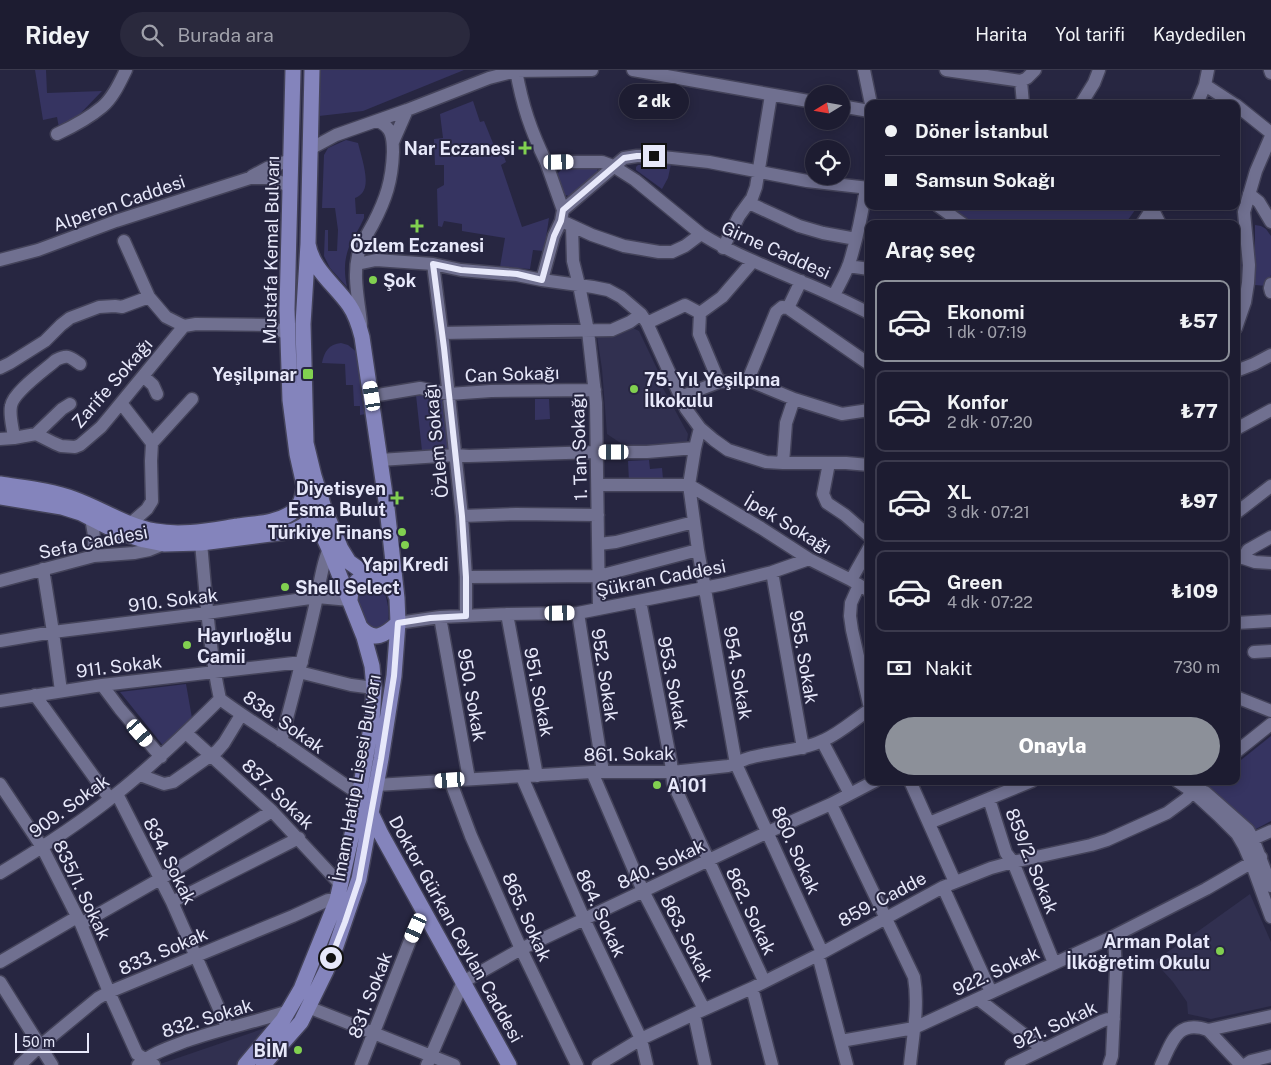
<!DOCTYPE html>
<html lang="tr">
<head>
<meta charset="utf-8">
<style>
  body { margin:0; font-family:"Public Sans",sans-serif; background:#2a293d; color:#f1f3f6; height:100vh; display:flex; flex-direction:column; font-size:19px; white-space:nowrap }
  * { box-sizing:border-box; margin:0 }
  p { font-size:16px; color:#a0a1ab }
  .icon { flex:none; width:28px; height:28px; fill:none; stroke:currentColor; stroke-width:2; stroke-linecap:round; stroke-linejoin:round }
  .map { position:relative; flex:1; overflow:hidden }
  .details { position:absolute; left:865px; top:150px; width:375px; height:565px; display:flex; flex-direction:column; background:#1d1c31; border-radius:10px; box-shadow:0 2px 12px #0003,0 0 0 1px #3b3a4d }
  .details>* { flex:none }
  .banner { position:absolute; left:865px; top:30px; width:375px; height:110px; border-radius:10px; box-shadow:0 2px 12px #0003,0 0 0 1px #3b3a4d; display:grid; align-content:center; height:110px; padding:0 20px; background:#1d1c31 }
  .needle { width:32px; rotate:259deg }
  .tools { position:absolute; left:805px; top:15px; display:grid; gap:10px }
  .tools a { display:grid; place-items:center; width:45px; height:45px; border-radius:50%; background:#1d1c31; box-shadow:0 2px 12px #0003,0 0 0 1px #3b3a4d; font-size:25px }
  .scale { position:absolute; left:15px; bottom:12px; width:74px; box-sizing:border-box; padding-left:5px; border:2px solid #e7e8fa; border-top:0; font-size:14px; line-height:18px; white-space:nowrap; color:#e7e8fa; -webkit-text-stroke:4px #272641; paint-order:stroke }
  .end { position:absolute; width:22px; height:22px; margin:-11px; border:6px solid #e7e8fa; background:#111; box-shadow:0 0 0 2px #111 }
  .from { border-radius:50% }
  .bubble { position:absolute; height:35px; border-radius:18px; background:#1d1c31; box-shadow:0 2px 12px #0003,0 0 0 1px #3b3a4d; font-size:16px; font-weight:800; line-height:35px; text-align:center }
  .car { position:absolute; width:15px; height:30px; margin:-15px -8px; border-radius:6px; box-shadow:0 0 4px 1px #0007; background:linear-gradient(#fff 24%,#345 0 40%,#fff 0 76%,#345 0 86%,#fff 0) }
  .banner b { display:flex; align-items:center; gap:18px; height:48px; font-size:19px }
  .banner b+b { border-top:1px solid #3b3a4d }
  .banner i { width:12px; height:12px; background:#f1f3f6 }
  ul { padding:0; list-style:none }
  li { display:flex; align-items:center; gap:15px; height:82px; margin:0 10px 8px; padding:0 10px; border:2px solid #3b3a4d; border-radius:10px }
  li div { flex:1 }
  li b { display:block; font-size:19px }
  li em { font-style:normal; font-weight:800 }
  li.selected { border-color:#8c9099 }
  li>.icon { width:45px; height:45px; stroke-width:1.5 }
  h2 { padding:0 20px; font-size:22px; line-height:60px }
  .pay { display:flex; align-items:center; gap:12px; height:55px; padding:0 20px; font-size:19px }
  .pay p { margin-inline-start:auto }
  .button { display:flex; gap:10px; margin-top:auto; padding:10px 20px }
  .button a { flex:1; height:58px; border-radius:30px; background:#8c9099; color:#fff; font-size:20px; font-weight:800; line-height:58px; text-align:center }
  header { display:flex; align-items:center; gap:30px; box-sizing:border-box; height:70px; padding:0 25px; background:#1d1c31; border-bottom:1px solid #3b3a4d }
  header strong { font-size:24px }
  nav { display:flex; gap:28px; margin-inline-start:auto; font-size:18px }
  .search { width:350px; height:45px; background:#2a293d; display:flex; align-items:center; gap:12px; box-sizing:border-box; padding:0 18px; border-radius:28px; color:#a0a1ab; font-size:19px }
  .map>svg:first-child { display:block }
  .built { fill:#313050 }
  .green { fill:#363461 }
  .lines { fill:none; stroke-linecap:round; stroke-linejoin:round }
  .minor-casing { stroke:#44435a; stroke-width:15 }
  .major-casing { stroke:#44435a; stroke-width:18 }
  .minor { stroke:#707090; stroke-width:12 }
  .major { stroke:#8484bc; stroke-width:15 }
  .route { stroke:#e7e8fa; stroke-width:6 }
  .poi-dot { fill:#81d050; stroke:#272641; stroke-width:2 }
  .labels { text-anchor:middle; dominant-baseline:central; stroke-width:4; stroke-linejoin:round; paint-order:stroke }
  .poi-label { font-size:18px; font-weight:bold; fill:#e7e8fa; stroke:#272641; text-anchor:end }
  .street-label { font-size:18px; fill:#e7e8fa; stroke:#272641 }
</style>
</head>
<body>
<header>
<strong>Ridey</strong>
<div class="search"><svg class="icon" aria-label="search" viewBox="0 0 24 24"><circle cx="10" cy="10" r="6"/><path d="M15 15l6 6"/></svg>Burada ara</div>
<nav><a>Harita</a><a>Yol tarifi</a><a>Kaydedilen</a></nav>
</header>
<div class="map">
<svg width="1271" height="995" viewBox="0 0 1271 995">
  <rect width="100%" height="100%" fill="#272641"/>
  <path class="built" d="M633 258 639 261 659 303 658 309 688 364 687 371 665 375 625 376 607 364 602 299 597 266H616Z
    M1250 824 1271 872V936L1211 949 1188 944 1187 932 1173 912 1154 891 1197 862Z
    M274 955 242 995H162L160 994Z"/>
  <path class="green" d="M35 0H46L47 23 102 21 79 45 59 58 57 47 43 50Z
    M321 0H464L363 41 319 46Z
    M473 31 480 52 484 51 497 83 502 81 506 92 501 95 522 157 549 148 544 181 533 180 530 199 500 197 505 168 462 161V154L444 151 442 157 438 156 437 119 444 115V95H435L434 69 443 68 440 44Z
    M346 70 358 73C361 85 368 106 365 117 364 122 360 126 355 128L356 144H364V148C360 158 353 167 349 177 344 190 344 203 347 217L330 198 324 186 325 160H328V181H337L338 160 335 138H322L324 85 328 78Z
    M671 94 668 108 662 119 636 100V97L638 95Z
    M597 98 598 104 569 126 565 125 558 107V103L561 100Z
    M1138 136 1125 154H972L949 137Z
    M1255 155 1261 156 1266 159 1271 166V205L1267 216 1255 215Z
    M1241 162 1242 222 1236 219 1237 165Z
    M341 273 348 275 358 283 366 344 360 345V336H354L353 315H346L345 294 322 293C324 282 329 274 341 273Z
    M436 323 443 328 448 378 422 381 416 325Z
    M535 329H549L550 349 535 350Z
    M649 390 650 399 662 398 663 409 629 412 628 391Z
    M368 511 380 514C387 524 390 541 388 553 383 557 376 562 369 557 364 553 354 525 358 519 360 516 366 513 368 511Z
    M186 614 192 648 165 678 120 622Z
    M1271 666V751L1254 760 1208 717 1215 711H1236V694Z"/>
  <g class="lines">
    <g class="minor-casing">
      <path id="minor" d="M516 0C522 35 531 61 546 92H602L613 96 635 110 701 164C733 184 768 197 802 212 825 221 847 232 869 243
        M633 0 814 32
        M864 0 871 34
        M946 0 1021 11 1027 8 1035 0
        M1270 0 1271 3
        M1021 11 1023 34
        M1205 15 1234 34
        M1081 34 1094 13 1099 0
        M1197 34 1205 15 1208 0
        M1236 35 1271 63
        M841 36 869 41
        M57 64C72 57 89 48 102 37 113 28 120 12 126 0
        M393 72 407 40
        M310 79 336 65 407 40 489 8 516 1 592 0
        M546 92 563 140
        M252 106 267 98 291 90
        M1249 124 1259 132 1271 152
        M749 133 799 156 823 163 856 169
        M938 136 963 154
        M1151 136 1160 154
        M566 153 592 165 624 176 659 182H672L685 176 701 164
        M1142 154 1154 136
        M572 156 573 191 579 215 588 261 596 333 599 539
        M124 171 149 227 166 247 184 256 196 254 269 255 289 265
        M723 178 739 146 752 128 756 117 771 25
        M0 190 38 180 116 151 250 108H273L286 115 291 120
        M357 194 376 190 433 194 461 200 517 205 542 210 593 217 608 220 621 227 641 244 647 253 686 339 700 358 714 370 728 380 766 392 783 393H846L869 395
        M433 194 442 263 462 446 466 507V546
        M848 196 869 199
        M542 210 554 166 561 151 563 140 624 88 637 86H653L709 92 807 111 869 118
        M801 211 788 238 869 294
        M1271 214 1270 218 1271 222
        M834 225C839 215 845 205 849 194 857 169 862 144 866 118
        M700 243 699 264 719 312
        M647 253 685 235 700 243 722 227 753 191
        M361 254C359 231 352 205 359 182 362 172 368 163 373 154 386 129 392 111 393 82 393 68 392 56 377 51
        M1236 258 1245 232 1248 213 1249 195 1244 142 1256 101 1271 66
        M442 263 612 260 630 252 641 244
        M0 298 10 293 45 271 61 255 70 248 99 237 115 236 122 237 149 227
        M1236 301 1254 294 1271 285
        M143 306 153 315 157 324
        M748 310 776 242 782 237 788 238
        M372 326 420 318 449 324 491 321 595 320
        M680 327 719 312 748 310 794 329 842 344 869 340
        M121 333 152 373
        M700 358 695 378 689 415 698 480 736 694 822 882
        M1236 359 1271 340
        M36 364 62 339 70 334
        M14 368C13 358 9 346 11 336 13 322 45 300 56 290 68 284 70 287 80 294
        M0 369 14 368 36 364 54 373 61 376 75 377 80 375 101 357 111 345 184 256
        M380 390 455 385 469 386 598 382H647L695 378
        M783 393 786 353 794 329
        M829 393 823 424 827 433 845 445 869 466
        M598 415H689L761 458 809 489 851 510 869 521
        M1236 443 1271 416
        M462 446 516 444 598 445
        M91 448C94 461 95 473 94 486
        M130 454 147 439 152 431 151 391 152 373 192 329
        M201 473C206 526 209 578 220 629 240 644 261 657 282 671 308 689 333 707 359 724
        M599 474 616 472 694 452
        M1236 488H1243L1255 492 1271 493
        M1243 488 1248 480 1271 467
        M43 499 53 562 61 621
        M772 502 803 678
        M466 507 599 506 698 480
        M851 510 869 478
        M0 511 94 486 134 483 149 480 164 474
        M859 515 851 533 850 546 852 560 869 634
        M640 531 671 693 673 713 764 911
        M578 543 603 702
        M507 544 537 706
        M440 547 469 709
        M398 553 440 547 507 544 578 543 724 514 772 502 809 489
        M1236 553 1271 551
        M0 571 53 562 207 543 317 527 350 530
        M1254 582 1271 581
        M299 602 351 615 374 618
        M102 615 120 639 161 687
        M35 625 110 729
        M1236 627 1271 641
        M0 631 102 615 302 592
        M186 663 272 741 341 815
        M281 671C293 626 305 581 315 536 319 520 322 492 329 479
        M822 671 850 724
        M1236 682 1271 654
        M592 702 643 821 704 939
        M140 705 164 714 173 712 217 681 224 673 241 645
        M522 707 584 849 641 969 647 995
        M450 710 471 766 521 879 577 995
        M910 711 955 812
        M1177 711 1193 722 1218 745 1237 764 1244 776 1251 792 1271 847
        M0 714 42 777 81 854 109 922 137 984 154 995
        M376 715 592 702H672L728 696C735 694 742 690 749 688 774 681 801 681 824 670 840 663 854 650 869 640
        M1205 722 1248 760 1253 769 1271 816
        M117 724 172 832 227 957
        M989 729 1006 783 1013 792 1054 893
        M831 734 914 907C919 936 913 965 910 995
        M929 753 1032 711
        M1253 769 1271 761
        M0 803C40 779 79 754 115 725 152 696 186 663 220 629
        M943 817 991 922
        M172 832 299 768
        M81 854 160 809 272 741
        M818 885 847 995
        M0 892 77 847
        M0 912 52 995
        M752 918 772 995
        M978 929 1043 979
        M308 937 454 995
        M694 944 705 995
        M1208 960 1271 946
        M1208 960 1241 995
        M841 971 914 958 1114 866 1206 819 1261 787
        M20 995 40 976 98 928 109 922 293 846 328 830H337
        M138 995C152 983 168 978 186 971 220 959 255 952 289 941
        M361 995 411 868 424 841
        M427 995 463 912 521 879 768 762 831 734 875 711
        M598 995 641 969 694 944 752 918 818 885 943 817 991 798 1013 792 1091 775 1107 770 1167 743 1186 729 1203 711
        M1011 995 1102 951 1108 949H1114
        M1109 995 1112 986 1116 900 1114 866
        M1161 995C1172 972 1177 949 1208 960
        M1245 995 1251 991 1271 986"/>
    </g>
    <g class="major-casing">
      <path id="major" d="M312 0 308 174 303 254 306 373 314 406 324 438 341 479 349 492 359 499 377 506 386 511 394 520 396 526
        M0 414C25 418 50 420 74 429 102 439 126 456 155 461 183 466 211 460 238 456 249 454 261 454 272 451 280 449 290 445 296 439 301 434 303 425 304 418
        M0 427 62 437 81 443 118 462 144 470 164 474 201 473 293 461C304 456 312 451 321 443
        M350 530C351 513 359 504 377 506
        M360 557C374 573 385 565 398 553
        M371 743 381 764 509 995
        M245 995 283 950 301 919 337 830 353 760 366 686 372 652 374 618 372 596 364 567 329 479 308 433 297 384 290 330 287 239 293 0
        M263 995 301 952 326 901 336 876 359 809 381 689 394 606 398 553 397 528 387 438 362 267C359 255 356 245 349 235 335 215 312 199 308 174"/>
    </g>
    <use href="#minor" class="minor"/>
    <use href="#major" class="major"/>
  </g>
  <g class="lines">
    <path class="route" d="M331 888 345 852 359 810 381 689 394 606 398 553 430 548 466 546V507L462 446 444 278 433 194 461 200 517 204 542 210 554 166 561 151 563 140 624 88 637 86H654"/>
  </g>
  <g class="poi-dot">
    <path d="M522.5 70.5h5v5h5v5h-5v5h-5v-5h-5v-5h5z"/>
    <path d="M414.5 148.5h5v5h5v5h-5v5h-5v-5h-5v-5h5z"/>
    <circle cx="373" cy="210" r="5"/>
    <rect x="302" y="298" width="12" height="12" rx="2.5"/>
    <circle cx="634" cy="319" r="5"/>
    <path d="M394.5 420.5h5v5h5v5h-5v5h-5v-5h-5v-5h5z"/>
    <circle cx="402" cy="462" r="5"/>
    <circle cx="405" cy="475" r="5"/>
    <circle cx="285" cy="517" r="5"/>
    <circle cx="187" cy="575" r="5"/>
    <circle cx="657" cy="715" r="5"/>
    <circle cx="1220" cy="881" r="5"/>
    <circle cx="298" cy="980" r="5"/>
  </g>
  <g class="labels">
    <g class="poi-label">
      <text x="515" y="78">Nar Eczanesi</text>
      <text x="417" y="175" text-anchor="middle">Özlem Eczanesi</text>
      <text x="383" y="210" text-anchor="start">Şok</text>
      <text x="297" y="304">Yeşilpınar</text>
      <text x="644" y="309" text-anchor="start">75. Yıl Yeşilpına<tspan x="644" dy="21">İlkokulu</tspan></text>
      <text x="386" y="418">Diyetisyen<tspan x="386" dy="21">Esma Bulut</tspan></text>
      <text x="392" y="462">Türkiye Finans</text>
      <text x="405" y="494" text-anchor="middle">Yapı Kredi</text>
      <text x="295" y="517" text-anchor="start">Shell Select</text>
      <text x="197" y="565" text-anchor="start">Hayırlıoğlu<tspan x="197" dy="21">Camii</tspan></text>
      <text x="667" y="715" text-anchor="start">A101</text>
      <text x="1210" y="871">Arman Polat<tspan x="1210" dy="21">İlköğretim Okulu</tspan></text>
      <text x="288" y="980">BİM</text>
    </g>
    <g class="street-label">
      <text transform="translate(119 133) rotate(-19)">Alperen Caddesi</text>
      <text transform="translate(271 180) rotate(-89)">Mustafa Kemal Bulvarı</text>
      <text transform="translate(776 180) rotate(24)">Girne Caddesi</text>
      <text transform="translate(512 304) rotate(-2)">Can Sokağı</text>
      <text transform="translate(112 313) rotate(-49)">Zarife Sokağı</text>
      <text transform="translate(436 371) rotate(-96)">Özlem Sokağı</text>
      <text transform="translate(579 377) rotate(-92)">1. Tan Sokağı</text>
      <text transform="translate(788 454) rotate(31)">İpek Sokağı</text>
      <text transform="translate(93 472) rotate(-11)">Sefa Caddesi</text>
      <text transform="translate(661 508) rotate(-11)">Şükran Caddesi</text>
      <text transform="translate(173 530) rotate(-7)">910. Sokak</text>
      <text transform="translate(804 587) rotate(80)">955. Sokak</text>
      <text transform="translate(119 596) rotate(-7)">911. Sokak</text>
      <text transform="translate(738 603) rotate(80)">954. Sokak</text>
      <text transform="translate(605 605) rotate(81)">952. Sokak</text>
      <text transform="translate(673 613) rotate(79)">953. Sokak</text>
      <text transform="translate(539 622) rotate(79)">951. Sokak</text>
      <text transform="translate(472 625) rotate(80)">950. Sokak</text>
      <text transform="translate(284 652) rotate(35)">838. Sokak</text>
      <text transform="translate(629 684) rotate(-1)">861. Sokak</text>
      <text transform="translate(356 708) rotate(-80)">İmam Hatip Lisesi Bulvarı</text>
      <text transform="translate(278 724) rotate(44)">837. Sokak</text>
      <text transform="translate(69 736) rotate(-36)">909. Sokak</text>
      <text transform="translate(796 780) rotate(66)">860. Sokak</text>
      <text transform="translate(170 791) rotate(63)">834. Sokak</text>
      <text transform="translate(1032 791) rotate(68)">859/2. Sokak</text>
      <text transform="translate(661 794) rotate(-25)">840. Sokak</text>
      <text transform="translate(82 820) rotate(64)">835/1. Sokak</text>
      <text transform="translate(882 829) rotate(-28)">859. Cadde</text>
      <text transform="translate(751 841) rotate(65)">862. Sokak</text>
      <text transform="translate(601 843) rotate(65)">864. Sokak</text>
      <text transform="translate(527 847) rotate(66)">865. Sokak</text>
      <text transform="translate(456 859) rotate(61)">Doktor Gürkan Ceylan Caddesi</text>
      <text transform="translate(687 868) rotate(63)">863. Sokak</text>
      <text transform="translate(163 881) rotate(-23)">833. Sokak</text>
      <text transform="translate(996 901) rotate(-25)">922. Sokak</text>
      <text transform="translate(370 925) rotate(-69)">831. Sokak</text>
      <text transform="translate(207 948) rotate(-17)">832. Sokak</text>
      <text transform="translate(1055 955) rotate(-25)">921. Sokak</text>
    </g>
  </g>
</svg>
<div class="tools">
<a><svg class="needle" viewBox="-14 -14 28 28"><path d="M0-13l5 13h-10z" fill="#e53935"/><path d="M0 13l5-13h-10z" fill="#a0a1ab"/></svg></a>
<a><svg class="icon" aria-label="locate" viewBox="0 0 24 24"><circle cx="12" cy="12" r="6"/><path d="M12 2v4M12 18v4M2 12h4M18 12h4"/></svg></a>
</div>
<div class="scale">50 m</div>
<i class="end from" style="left:331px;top:888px"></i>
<i class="end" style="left:654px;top:86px"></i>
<div class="bubble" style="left:619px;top:14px;width:70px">2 dk</div>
<i class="car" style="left:559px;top:92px;rotate:89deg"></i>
<i class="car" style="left:372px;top:326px;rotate:351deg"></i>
<i class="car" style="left:614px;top:382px;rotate:270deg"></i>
<i class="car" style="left:560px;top:543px;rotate:89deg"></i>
<i class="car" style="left:140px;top:663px;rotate:139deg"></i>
<i class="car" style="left:450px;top:710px;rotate:266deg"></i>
<i class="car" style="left:416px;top:858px;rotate:204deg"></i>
<div class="banner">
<b><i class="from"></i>Döner İstanbul</b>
<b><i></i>Samsun Sokağı</b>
</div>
<section class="details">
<h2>Araç seç</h2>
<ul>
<li class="selected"><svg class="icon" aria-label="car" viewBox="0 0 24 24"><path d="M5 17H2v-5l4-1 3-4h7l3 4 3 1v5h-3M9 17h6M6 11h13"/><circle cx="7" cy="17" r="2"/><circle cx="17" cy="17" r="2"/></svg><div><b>Ekonomi</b><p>1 dk · 07:19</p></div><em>₺57</em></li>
<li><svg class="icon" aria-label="car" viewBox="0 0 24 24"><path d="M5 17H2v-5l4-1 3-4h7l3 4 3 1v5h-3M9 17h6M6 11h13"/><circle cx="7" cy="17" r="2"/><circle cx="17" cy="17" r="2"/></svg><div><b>Konfor</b><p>2 dk · 07:20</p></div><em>₺77</em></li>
<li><svg class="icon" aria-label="car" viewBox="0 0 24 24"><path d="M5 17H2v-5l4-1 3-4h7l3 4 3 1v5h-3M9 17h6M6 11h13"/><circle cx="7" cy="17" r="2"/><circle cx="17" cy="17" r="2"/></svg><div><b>XL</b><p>3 dk · 07:21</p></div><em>₺97</em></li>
<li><svg class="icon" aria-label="car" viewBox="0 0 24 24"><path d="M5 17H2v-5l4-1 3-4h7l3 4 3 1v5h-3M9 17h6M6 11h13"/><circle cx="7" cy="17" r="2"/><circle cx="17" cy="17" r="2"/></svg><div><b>Green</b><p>4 dk · 07:22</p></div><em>₺109</em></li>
</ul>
<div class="pay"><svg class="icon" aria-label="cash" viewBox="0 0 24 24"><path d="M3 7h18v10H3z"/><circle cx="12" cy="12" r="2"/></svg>Nakit<p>730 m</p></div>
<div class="button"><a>Onayla</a></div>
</section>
</div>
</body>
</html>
